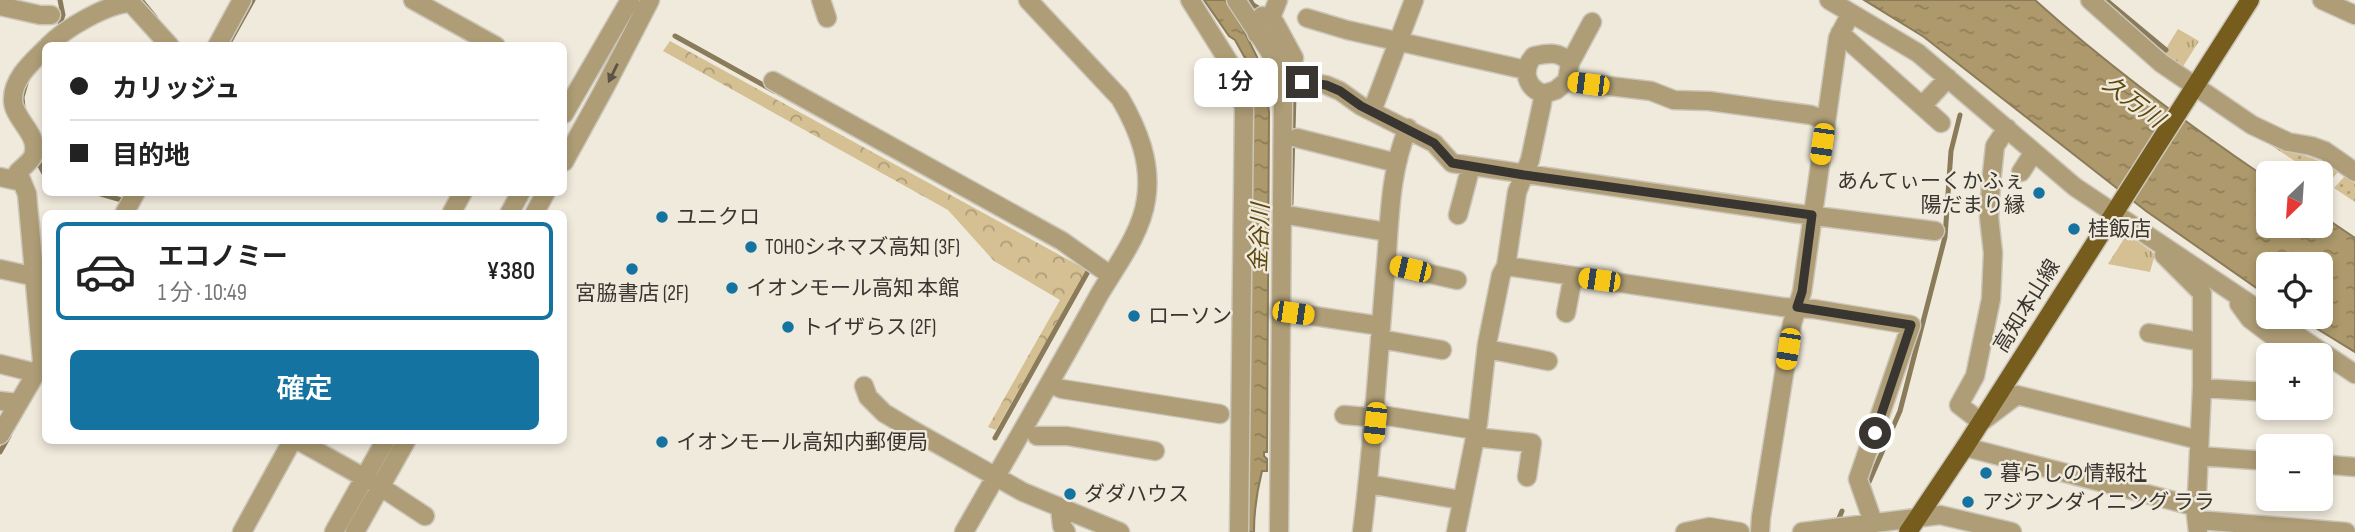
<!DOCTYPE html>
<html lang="ja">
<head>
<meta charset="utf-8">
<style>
  body { margin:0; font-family:"Sofia Sans Condensed","Noto Sans JP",sans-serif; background:#f2f2f2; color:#222; height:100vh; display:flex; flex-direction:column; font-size:26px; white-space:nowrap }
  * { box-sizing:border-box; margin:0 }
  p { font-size:23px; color:#767676 }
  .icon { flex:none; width:38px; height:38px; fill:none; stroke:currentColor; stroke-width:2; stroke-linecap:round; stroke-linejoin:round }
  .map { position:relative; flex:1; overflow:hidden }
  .panel { position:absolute; left:42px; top:210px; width:525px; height:234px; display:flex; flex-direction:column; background:#fff; border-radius:10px; box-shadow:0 4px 10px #0003 }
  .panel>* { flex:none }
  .guide { position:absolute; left:42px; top:42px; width:525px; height:154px; border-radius:10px; box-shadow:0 4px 10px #0003; display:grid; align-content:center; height:154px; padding:0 28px; background:#fff }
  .needle { width:46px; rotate:205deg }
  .fabs { position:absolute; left:2256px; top:161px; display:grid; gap:14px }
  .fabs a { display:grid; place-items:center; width:77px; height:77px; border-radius:10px; background:#fff; box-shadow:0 4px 10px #0003; font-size:35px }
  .end { position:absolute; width:32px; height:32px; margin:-16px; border:9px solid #393631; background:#fff; box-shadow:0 0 0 4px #fff }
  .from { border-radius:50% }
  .bubble { position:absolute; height:49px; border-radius:10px; background:#fff; box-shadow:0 4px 10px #0003; font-size:23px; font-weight:600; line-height:49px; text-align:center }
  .car { position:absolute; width:21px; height:42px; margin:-21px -10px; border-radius:9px; box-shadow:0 0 5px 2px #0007; background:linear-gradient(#f5c518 24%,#345 0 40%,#f5c518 0 76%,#345 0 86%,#f5c518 0) }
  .guide b { display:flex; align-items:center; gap:24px; height:66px; font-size:26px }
  .guide b+b { border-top:2px solid #e0e0e0 }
  .guide i { width:18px; height:18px; background:#222 }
  ul { padding:12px 0 0; list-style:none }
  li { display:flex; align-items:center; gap:21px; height:98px; margin:0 14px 10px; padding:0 14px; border:4px solid transparent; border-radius:10px }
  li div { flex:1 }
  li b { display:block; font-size:26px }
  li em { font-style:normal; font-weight:600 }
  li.active { border-color:#1573a1 }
  li>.icon { width:63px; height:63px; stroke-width:1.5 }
  .primary-button { display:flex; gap:14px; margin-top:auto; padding:14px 28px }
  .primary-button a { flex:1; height:80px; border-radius:10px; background:#1573a1; color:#fff; font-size:28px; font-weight:600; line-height:80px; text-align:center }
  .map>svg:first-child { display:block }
  .grass { fill:url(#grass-dots) }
  .forest { fill:url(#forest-crowns) }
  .park { fill:url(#park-tufts) }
  .water { fill:url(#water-ripples); stroke:#8a7b5a; stroke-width:2 }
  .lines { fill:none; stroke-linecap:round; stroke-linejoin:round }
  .stream { stroke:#8a7b5a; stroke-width:5 }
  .minor-casing { stroke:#cbc6ba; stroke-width:21 }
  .major-casing { stroke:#cbc6ba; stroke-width:21 }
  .minor { stroke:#ae9d76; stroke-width:18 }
  .major { stroke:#765d1e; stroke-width:18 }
  .oneway { fill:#5c5546 }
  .route { stroke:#393631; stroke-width:9 }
  .poi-dot { fill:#1573a1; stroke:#f0eadc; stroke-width:2.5 }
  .labels { text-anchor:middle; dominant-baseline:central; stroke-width:5; stroke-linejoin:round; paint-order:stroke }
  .poi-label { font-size:21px; fill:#393631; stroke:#f0eadc; text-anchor:start }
  .street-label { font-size:21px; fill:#393631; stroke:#f0eadc }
  .water-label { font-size:23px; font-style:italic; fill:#5d480e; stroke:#f0eadc }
</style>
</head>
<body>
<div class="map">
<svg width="2355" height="532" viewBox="0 0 2355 532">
  <defs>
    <pattern id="grass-dots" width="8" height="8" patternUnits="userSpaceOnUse" patternTransform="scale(1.75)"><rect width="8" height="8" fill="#d4c092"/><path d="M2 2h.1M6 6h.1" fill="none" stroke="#ad9d78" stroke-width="1.8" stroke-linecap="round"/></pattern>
    <pattern id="forest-crowns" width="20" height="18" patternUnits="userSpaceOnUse" patternTransform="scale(1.75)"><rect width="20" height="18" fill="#d4c092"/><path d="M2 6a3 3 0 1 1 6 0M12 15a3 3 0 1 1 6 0" fill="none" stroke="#ad9d78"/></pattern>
    <pattern id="park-tufts" width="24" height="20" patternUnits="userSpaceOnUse" patternTransform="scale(1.75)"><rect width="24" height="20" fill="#d4c092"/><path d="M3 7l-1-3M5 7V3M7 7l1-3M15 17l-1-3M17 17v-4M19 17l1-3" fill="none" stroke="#ad9d78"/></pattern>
    <pattern id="water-ripples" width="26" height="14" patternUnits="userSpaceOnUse" patternTransform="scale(1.75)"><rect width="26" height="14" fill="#ad996b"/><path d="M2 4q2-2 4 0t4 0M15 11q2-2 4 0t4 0" fill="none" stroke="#8e7e59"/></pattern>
  </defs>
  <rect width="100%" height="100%" fill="#f0eadc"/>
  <path class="grass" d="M2263 140 2322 162 2338 172 2328 183 2321 178 2320 173H2313Z
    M2345 176 2355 183V202L2334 188Z"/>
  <path class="forest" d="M670 41 1087 270 996 430 988 427 1060 300 994 261 948 210 663 51Z"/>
  <path class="park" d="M2178 29 2199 41 2182 68 2162 55Z
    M2127 234 2155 254 2150 272 2108 264Z"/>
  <path class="water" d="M1204 0H1225L1243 29 1257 57 1264 76 1269 112 1267 452H1264V456L1267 459V471H1262C1257 491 1254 512 1254 532H1249L1248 528 1251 135 1253 86 1250 67 1235 40 1229 36Z
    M1864 0H2035C2108 66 2187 124 2268 179V226H2320L2321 215 2355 238V352L2298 317H2320V264H2268V296L2146 211 1924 37Z"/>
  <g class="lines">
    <path class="stream" d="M60 0 63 15 60 23 67 27
      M141 0 155 17
      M1250 0 1253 5 1263 11
      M2106 0 2166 50
      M675 36 774 91
      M229 43 253 0
      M1300 55 1303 71 1301 75
      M23 108 22 97 26 83
      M39 158 40 166 46 177
      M94 192 125 201
      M1291 204 1294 95 1297 85
      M995 438 1090 268 1087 267
      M0 452 9 436
      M1865 487 1869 482 1900 411 1945 237 1951 151 1960 115
      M1837 523 1842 511"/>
    <g class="minor-casing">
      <path id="minor" d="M413 0 496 46
        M821 0 827 18
        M1190 0 1232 67 1239 83 1244 109 1239 532
        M1236 0 1270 52 1278 73 1283 97 1279 532
        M1829 0 1918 53 2075 187 2355 374
        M2090 0 2161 63 2252 125 2288 142 2311 146 2325 151 2355 172
        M2322 0 2355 15
        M0 6 40 15H51
        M1262 16 1275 23 1294 58
        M1307 18 1347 30 1526 70
        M1270 20 1278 0
        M1840 33 1941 123
        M1257 34C1278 44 1284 60 1294 79L1326 85 1340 91 1361 106 1434 143 1452 163 1792 213 1935 231
        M48 46C64 29 108 3 131 3L170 46
        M217 46 242 0
        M1570 63 1592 22
        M773 81 1062 241 1110 275
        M1544 94C1526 88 1521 70 1534 56 1548 53 1560 51 1570 63L1567 81
        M1922 106 1948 78
        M1372 111 1414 0
        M564 114 630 0
        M2007 128 1995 146 1991 183 1989 217 1993 253 1991 299 1975 376 1959 405 1981 422 2017 395 2199 440
        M1297 138 1397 163
        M564 162 604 89 650 0
        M2021 172 2034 152
        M0 177 22 182
        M124 214 136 192
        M454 214 452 212 463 192
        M509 214 521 192
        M534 214 546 192
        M1458 215 1471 166
        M1293 216 1387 232
        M2164 255 2202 293V388L2196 515 2198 532
        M1386 264 1457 280
        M1506 266 1782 307 1814 309 1911 325 1858 479 1873 522
        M0 269 36 277
        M2239 304 2250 319 2283 344 2286 355
        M1294 313 1381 326
        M1566 313 1573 276
        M2149 333 2202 342
        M1380 339 1442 350
        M1487 349 1548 361
        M42 361 27 194 18 172C22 168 31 161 33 156 41 134 12 119 13 99 13 78 32 62 46 48
        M0 364 36 373
        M1050 384 1062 389 1220 414
        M864 386 868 397 884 413 909 428 1023 492 1120 532
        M2202 388 2268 392
        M0 401 18 403
        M1344 415 1368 417 1381 415 1469 429 1484 438 1532 443 1527 477
        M0 435 46 356
        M1037 436H1067L1155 451
        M299 441 381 487 425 516
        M1965 447 2197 507
        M2199 456 2268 461
        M2320 464 2355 467
        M1368 484 1461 500
        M1060 508 1062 526 1066 532
        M2198 520 2346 532
        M242 532 292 441
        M334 532 385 441
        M355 532 406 441
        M964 532C1009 453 1055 375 1099 295 1116 266 1141 234 1146 200 1152 163 1138 129 1120 98L1028 0
        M1362 532C1373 447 1378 361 1385 276 1390 226 1388 176 1408 128
        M1456 532 1478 423 1487 344 1501 275 1506 266 1517 192 1530 160 1544 94 1556 90 1567 81 1651 91 1674 100 1709 101 1811 115 1825 120
        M1685 532 1709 527 1740 532
        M1760 532 1761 517 1792 324 1802 292 1838 38 1851 13
        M1802 532 1940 515 2012 532"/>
    </g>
    <g class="major-casing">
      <path id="major" d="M1908 532 1965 447 2250 0"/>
    </g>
    <use href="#minor" class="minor"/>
    <use href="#major" class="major"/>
  </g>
  <defs><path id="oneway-solid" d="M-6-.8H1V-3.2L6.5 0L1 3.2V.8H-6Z" transform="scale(1.75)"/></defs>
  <use class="oneway" href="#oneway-solid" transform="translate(613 73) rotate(116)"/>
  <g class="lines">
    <path class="route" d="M1302 82 1326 85 1340 91 1361 106 1434 143 1452 163 1524 175 1812 215 1802 292 1797 307 1911 325 1875 433"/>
  </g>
  <g class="poi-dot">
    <circle cx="2039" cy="193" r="7"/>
    <circle cx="662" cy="217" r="7"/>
    <circle cx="2074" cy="229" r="7"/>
    <circle cx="751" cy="247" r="7"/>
    <circle cx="632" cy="269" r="7"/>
    <circle cx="732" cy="288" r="7"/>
    <circle cx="1134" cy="316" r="7"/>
    <circle cx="788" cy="327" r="7"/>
    <circle cx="662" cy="442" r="7"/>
    <circle cx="1986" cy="473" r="7"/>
    <circle cx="1070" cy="494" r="7"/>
    <circle cx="1968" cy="502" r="7"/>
  </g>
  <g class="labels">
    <g class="poi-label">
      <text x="2025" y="181" text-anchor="end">あんてぃーくかふぇ<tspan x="2025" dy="24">陽だまり縁</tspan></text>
      <text x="676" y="217">ユニクロ</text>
      <text x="2088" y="229">桂飯店</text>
      <text x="765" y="247">TOHOシネマズ高知 (3F)</text>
      <text x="746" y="288">イオンモール高知 本館</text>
      <text x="632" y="293" text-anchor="middle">宮脇書店 (2F)</text>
      <text x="1148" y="316">ローソン</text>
      <text x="802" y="327">トイザらス (2F)</text>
      <text x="676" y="442">イオンモール高知内郵便局</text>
      <text x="2000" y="473">暮らしの情報社</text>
      <text x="1084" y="494">ダダハウス</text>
      <text x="1982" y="502">アジアンダイニング ララ</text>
    </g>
    <g class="street-label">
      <text transform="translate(2027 306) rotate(-58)">高知本山線</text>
    </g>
    <g class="water-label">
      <text transform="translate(2133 102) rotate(37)">久万川</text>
      <text transform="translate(1260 238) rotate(-88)">金谷川</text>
    </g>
  </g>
</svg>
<div class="fabs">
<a><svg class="needle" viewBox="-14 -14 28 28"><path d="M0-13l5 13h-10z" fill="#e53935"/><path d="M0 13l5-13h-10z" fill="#767676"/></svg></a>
<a><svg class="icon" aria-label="locate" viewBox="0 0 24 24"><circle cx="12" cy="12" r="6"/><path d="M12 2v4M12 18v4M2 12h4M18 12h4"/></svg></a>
<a>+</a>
<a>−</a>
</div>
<i class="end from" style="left:1875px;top:433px"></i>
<i class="end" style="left:1302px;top:82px"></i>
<div class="bubble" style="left:1194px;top:58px;width:84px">1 分</div>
<i class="car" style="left:1588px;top:84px;rotate:277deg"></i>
<i class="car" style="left:1822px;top:144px;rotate:188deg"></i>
<i class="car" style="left:1410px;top:269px;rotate:283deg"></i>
<i class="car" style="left:1599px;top:280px;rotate:278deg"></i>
<i class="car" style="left:1293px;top:313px;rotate:98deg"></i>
<i class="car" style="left:1788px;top:349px;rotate:189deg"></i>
<i class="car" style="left:1375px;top:423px;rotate:186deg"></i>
<div class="guide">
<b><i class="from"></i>カリッジュ</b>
<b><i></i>目的地</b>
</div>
<section class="panel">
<ul>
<li class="active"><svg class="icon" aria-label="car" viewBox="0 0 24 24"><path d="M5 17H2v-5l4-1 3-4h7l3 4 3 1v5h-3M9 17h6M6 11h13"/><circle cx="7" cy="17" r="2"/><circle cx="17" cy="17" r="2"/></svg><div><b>エコノミー</b><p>1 分 · 10:49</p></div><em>¥380</em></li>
</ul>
<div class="primary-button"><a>確定</a></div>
</section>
</div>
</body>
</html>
